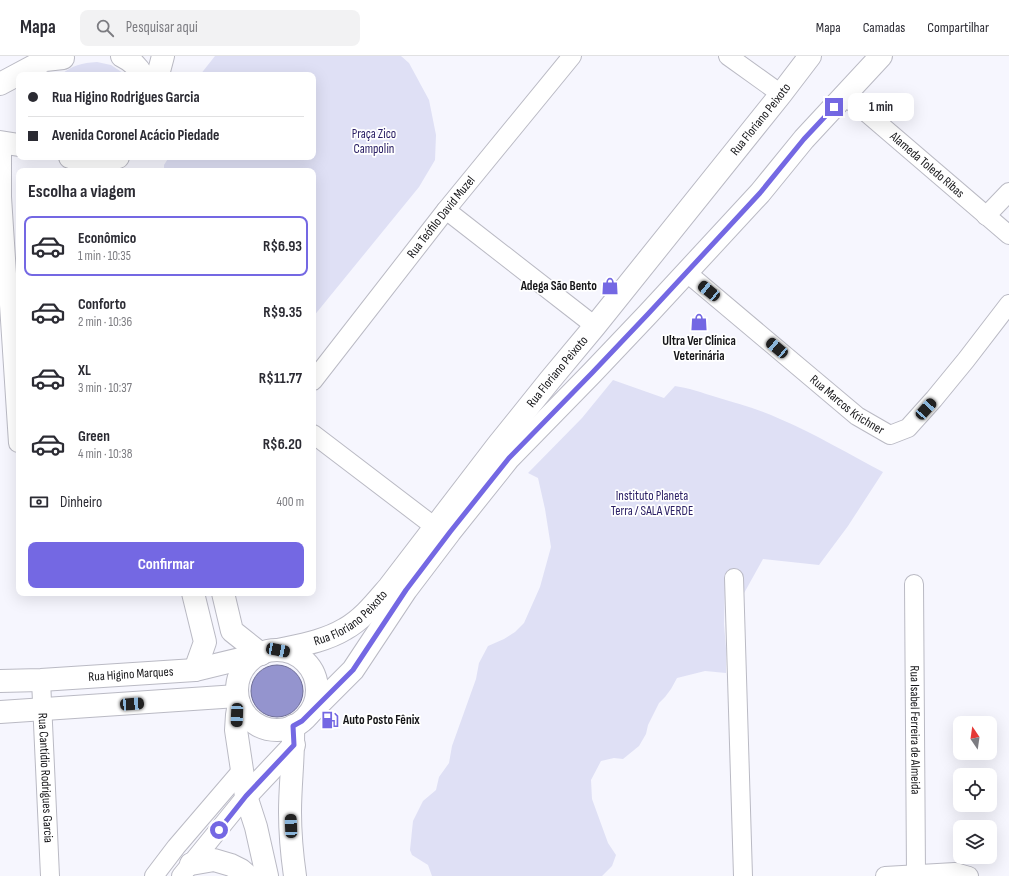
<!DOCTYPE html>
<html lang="pt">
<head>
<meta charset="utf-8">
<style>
  body { margin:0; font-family:"Sofia Sans Condensed",sans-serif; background:#f2f2f3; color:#2b2b33; height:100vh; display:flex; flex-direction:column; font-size:15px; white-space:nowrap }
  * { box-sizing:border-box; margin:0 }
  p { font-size:13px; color:#7c7c81 }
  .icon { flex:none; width:22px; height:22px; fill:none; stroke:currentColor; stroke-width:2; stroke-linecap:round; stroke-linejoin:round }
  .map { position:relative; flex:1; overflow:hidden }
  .panel { position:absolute; left:16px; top:112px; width:300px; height:428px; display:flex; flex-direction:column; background:#fff; border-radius:8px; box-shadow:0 4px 16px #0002 }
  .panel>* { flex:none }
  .hud { position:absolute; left:16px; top:16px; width:300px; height:88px; border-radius:8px; box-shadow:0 4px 16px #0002; display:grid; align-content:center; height:88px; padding:0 12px; background:#fff }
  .needle { width:26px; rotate:347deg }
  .buttons { position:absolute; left:953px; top:660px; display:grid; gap:8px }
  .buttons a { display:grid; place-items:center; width:44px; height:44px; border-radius:8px; background:#fff; box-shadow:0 4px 16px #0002; font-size:20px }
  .end { position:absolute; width:18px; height:18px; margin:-9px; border:5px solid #7468e3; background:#fff; box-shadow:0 0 0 2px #fff }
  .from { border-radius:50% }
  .bubble { position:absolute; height:28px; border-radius:8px; background:#fff; box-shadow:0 4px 16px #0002; font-size:13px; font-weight:700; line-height:28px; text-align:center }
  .car { position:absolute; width:12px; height:24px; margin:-12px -6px; border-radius:5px; box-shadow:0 0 3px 1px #0007; background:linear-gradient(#222 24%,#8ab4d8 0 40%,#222 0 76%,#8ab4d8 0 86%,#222 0) }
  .hud b { display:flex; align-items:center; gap:14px; height:38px; font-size:15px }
  .hud b+b { border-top:1px solid #e1e1e2 }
  .hud i { width:10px; height:10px; background:#2b2b33 }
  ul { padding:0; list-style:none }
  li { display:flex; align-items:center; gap:12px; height:60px; margin:0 8px 6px; padding:0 4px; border:2px solid transparent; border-radius:8px }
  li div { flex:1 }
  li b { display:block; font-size:15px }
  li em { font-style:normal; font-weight:700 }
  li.on { border-color:#7468e3 }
  li>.icon { width:36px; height:36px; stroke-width:1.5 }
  h2 { padding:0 12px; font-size:18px; line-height:48px }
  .pay { display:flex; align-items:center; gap:10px; height:44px; padding:0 12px; font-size:15px }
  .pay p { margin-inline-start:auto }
  .button { display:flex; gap:8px; margin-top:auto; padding:8px 12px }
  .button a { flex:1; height:46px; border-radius:8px; background:#7468e3; color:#fff; font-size:16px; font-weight:700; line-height:46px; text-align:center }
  header { display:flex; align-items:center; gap:24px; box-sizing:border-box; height:56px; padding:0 20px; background:#fff; border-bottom:1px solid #e1e1e2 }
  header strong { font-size:19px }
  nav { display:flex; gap:22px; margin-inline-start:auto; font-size:14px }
  .search { width:280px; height:36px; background:#f2f2f3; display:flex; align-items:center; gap:10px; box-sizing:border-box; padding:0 14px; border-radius:8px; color:#7c7c81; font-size:15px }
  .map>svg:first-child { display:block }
  .green { fill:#dfe0f5 }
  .water { fill:#9494ce; stroke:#6e6e97 }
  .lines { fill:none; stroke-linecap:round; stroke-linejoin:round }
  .minor-casing { stroke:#babac4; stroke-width:20 }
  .secondary-casing { stroke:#babac4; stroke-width:24 }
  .minor { stroke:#fff; stroke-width:18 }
  .secondary { stroke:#fff; stroke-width:22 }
  .route { stroke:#7468e3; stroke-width:5 }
  .labels { text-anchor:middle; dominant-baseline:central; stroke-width:3.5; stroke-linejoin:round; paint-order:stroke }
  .street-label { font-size:13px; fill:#151518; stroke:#fff }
  .park-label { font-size:13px; fill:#2b2065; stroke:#fff }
  .poi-label { font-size:13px; font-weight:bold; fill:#151518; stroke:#fff; text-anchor:end }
</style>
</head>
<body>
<header>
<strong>Mapa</strong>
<div class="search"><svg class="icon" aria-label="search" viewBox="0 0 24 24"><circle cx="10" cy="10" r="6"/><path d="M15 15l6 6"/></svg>Pesquisar aqui</div>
<nav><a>Mapa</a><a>Camadas</a><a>Compartilhar</a></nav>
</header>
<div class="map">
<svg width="1009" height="820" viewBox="0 0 1009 820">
  <rect width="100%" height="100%" fill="#f6f6fe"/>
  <path class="green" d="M215 0H401L409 7 429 44 436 79 435 104 419 131 313 261V115H164V109L169 101H313V19H200Z
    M97 6 111 9 126 19H61C72 9 82 7 97 6Z
    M613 324 664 342 675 330C689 332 703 337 716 341 738 348 759 353 780 363 815 378 849 398 883 416L848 470 819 509 763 503 743 539 725 526 724 568 726 592V617L705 615 677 622 671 633 665 641 659 647 648 669 646 678 639 690 623 703 614 702 601 705 591 724 592 743 608 787 616 799 612 810 602 820H432L428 809 412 799 410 794 413 765 423 745 436 734 439 721 449 707 452 690 476 623 479 607 488 590 504 583 515 576 524 567 540 531 551 491 545 453 538 422 528 417 582 362Z"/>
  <path class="water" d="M251 635a26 26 0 1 1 52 0a26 26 0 1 1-52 0Z"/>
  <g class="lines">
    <g class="minor-casing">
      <g id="minor">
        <path d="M728 0 781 38"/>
        <path id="s1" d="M844 40 862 53 1009 179"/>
        <path d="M2 87V141L18 387"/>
        <path d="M446 154 595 270"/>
        <path d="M986 160 1009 136"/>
        <path id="s2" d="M686 216 857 360 890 379 908 372 934 343 966 304 1009 248"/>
        <path id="s3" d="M313 325 446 154 572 0"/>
        <path d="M313 378 435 471"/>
        <path d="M734 522 743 820"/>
        <path id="s4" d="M914 528 916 818 917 820"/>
        <path id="s5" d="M41 624 50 820"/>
        <path d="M154 820 176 791 242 714"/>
        <path d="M181 820 246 740"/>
        <path d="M885 820 955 816 969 820"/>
      </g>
    </g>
    <g class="secondary-casing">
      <g id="secondary">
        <path d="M122 0C130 4 138 11 142 19"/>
        <path d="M158 19 163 0"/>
        <path d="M0 28 45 4 63 2"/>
        <path d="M0 86 19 89"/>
        <path d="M70 101 84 106H103L118 101"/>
        <path d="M193 537 205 586 195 614"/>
        <path d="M223 537 232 575 261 598"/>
        <path id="s6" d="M278 594C301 589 325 585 345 573 363 563 376 546 389 531L497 390 550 324 595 270 781 38 810 0"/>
        <circle cx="277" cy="634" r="40"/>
        <path id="s7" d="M0 625 41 624 195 614 261 598"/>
        <path d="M239 647 237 659 236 674 242 714 246 740 256 771 267 820"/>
        <path d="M0 656 237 640"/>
        <path d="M309 658 353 614 406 534 450 476 509 402 592 317 648 258 760 137 804 83 881 0"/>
        <path d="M293 670C294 699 290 727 290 756 290 777 292 799 295 820"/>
        <path d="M246 740 294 689"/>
        <path d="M191 808 214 804 231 809 241 814 248 820"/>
      </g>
    </g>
    <use href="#minor" class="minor"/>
    <use href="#secondary" class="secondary"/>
  </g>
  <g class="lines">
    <path class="route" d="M219 774 246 740 294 689 293 670 302 665 353 614 406 534 450 476 509 402 592 317 648 258 760 137 804 83 834 51"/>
  </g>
  <defs>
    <g id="shop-bare" transform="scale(1.38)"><path d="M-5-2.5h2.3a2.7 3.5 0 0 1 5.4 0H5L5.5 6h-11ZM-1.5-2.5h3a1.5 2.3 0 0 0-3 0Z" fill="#7468e3" stroke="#fff" stroke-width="2.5" paint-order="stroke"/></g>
    <g id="fuel-bare" transform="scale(1.38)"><path d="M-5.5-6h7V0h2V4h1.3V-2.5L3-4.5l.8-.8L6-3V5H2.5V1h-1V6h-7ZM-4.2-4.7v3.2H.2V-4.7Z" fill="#7468e3" stroke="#fff" stroke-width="2.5" paint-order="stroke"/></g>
  </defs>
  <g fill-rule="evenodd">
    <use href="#shop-bare" x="610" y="230"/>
    <use href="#shop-bare" x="699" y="266"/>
    <use href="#fuel-bare" x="330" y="664"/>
  </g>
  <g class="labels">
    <g class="street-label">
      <text stroke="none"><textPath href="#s6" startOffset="729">Rua Floriano Peixoto</textPath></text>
      <text stroke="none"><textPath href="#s1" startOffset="108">Alameda Toledo Ribas</textPath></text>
      <text stroke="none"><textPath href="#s3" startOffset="208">Rua Teófilo David Muzel</textPath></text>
      <text stroke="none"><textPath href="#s6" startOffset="405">Rua Floriano Peixoto</textPath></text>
      <text stroke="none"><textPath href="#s2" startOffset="209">Rua Marcos Krichner</textPath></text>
      <text stroke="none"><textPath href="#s6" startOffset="81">Rua Floriano Peixoto</textPath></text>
      <text stroke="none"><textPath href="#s7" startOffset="131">Rua Higino Marques</textPath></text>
      <text stroke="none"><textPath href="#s4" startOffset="146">Rua Isabel Ferreira de Almeida</textPath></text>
      <text stroke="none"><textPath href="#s5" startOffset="98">Rua Cantídio Rodrigues Garcia</textPath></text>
    </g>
    <g class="park-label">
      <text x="374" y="78">Praça Zico<tspan x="374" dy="15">Campolin</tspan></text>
      <text x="652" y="440">Instituto Planeta<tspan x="652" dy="15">Terra / SALA VERDE</tspan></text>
    </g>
    <g class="poi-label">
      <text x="597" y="230">Adega São Bento</text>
      <text x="699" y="285" text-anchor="middle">Ultra Ver Clínica<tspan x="699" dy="15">Veterinária</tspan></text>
      <text x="343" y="664" text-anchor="start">Auto Posto Fênix</text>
    </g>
  </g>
</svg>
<div class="buttons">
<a><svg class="needle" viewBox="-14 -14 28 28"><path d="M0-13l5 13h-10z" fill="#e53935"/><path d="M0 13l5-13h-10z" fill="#7c7c81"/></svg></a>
<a><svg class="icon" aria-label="locate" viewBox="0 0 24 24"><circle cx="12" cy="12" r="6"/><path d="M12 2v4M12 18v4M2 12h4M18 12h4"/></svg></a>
<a><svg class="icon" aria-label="layers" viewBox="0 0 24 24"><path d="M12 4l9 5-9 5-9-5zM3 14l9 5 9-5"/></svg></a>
</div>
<i class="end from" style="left:219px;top:774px"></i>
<i class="end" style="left:834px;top:51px"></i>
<div class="bubble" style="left:848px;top:37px;width:66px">1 min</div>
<i class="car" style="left:709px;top:235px;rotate:309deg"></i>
<i class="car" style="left:777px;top:292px;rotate:310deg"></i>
<i class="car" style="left:926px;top:353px;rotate:42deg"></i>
<i class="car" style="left:278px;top:594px;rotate:101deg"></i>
<i class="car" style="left:132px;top:648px;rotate:86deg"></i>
<i class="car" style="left:237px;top:659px;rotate:182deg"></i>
<i class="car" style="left:291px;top:770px;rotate:358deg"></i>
<div class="hud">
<b><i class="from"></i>Rua Higino Rodrigues Garcia</b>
<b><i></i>Avenida Coronel Acácio Piedade</b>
</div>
<section class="panel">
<h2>Escolha a viagem</h2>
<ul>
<li class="on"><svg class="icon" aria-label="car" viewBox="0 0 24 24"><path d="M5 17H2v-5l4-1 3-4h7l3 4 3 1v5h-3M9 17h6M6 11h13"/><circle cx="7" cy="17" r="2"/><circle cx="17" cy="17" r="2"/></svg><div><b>Econômico</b><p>1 min · 10:35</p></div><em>R$6.93</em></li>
<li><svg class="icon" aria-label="car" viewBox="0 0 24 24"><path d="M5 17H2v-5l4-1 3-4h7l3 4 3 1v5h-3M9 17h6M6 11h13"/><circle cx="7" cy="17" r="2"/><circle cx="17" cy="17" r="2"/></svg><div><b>Conforto</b><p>2 min · 10:36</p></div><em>R$9.35</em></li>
<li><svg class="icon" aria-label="car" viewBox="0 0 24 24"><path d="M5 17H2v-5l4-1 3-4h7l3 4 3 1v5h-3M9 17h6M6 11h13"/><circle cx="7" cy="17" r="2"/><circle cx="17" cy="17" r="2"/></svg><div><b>XL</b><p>3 min · 10:37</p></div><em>R$11.77</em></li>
<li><svg class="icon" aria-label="car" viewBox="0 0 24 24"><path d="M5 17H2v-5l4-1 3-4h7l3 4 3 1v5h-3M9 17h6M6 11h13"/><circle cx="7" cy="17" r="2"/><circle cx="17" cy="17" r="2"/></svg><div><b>Green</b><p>4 min · 10:38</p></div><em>R$6.20</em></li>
</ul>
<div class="pay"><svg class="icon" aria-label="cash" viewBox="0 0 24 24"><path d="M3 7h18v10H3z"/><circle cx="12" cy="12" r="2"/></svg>Dinheiro<p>400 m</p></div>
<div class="button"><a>Confirmar</a></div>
</section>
</div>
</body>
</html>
